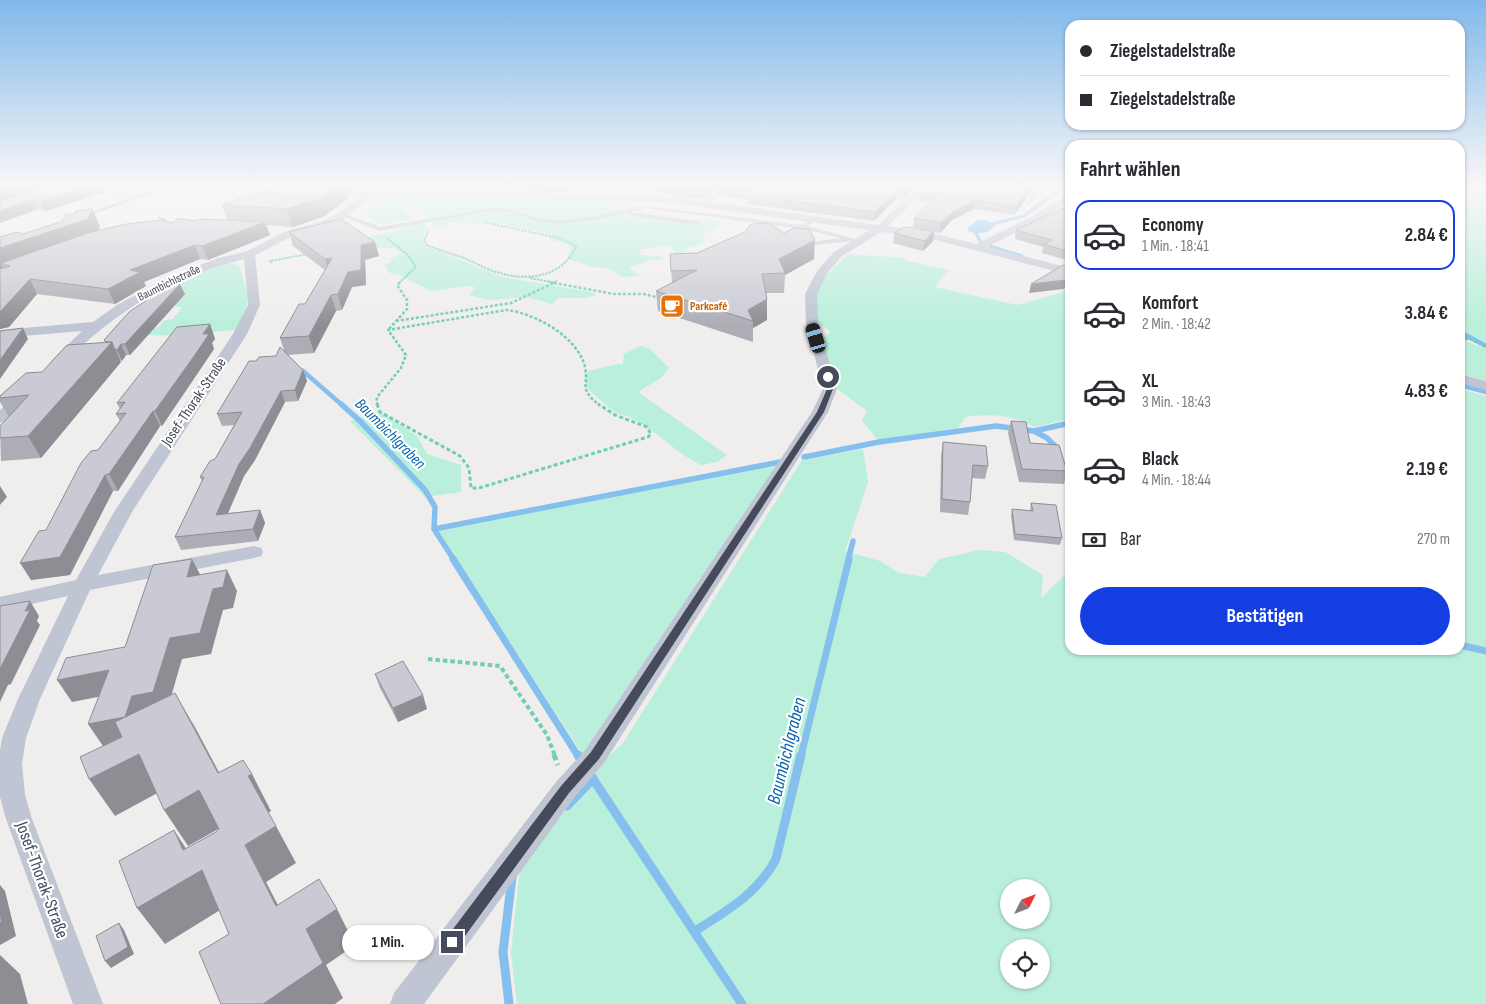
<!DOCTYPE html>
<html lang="de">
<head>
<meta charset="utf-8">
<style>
  body { margin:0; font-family:"Sofia Sans Condensed",sans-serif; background:#f2f2f3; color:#2b2b33; height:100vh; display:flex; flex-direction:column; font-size:19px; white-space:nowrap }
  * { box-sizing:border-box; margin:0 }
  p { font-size:16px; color:#7c7c81 }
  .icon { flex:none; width:28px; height:28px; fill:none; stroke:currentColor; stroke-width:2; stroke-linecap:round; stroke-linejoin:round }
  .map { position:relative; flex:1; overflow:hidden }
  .side { position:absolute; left:1065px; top:140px; width:400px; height:515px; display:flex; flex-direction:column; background:#fff; border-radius:15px; box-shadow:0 1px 4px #0004 }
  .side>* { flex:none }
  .hud { position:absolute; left:1065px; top:20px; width:400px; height:110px; border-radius:15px; box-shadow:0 1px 4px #0004; display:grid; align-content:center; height:110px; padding:0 15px; background:#fff }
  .needle { width:32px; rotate:48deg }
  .controls { position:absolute; left:1000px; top:879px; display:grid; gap:10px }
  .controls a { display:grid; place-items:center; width:50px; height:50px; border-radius:50%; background:#fff; box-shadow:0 1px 4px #0004; font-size:25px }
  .end { position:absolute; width:22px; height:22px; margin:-11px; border:6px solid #454b5b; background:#fff; box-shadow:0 0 0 2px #fff }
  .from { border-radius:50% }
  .bubble { position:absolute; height:35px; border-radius:18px; background:#fff; box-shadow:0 1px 4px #0004; font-size:16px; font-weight:700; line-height:35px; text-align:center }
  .car { position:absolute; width:15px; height:30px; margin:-15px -8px; border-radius:6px; box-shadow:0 0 4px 1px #0007; background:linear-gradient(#222 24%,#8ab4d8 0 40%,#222 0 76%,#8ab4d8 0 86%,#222 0) }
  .hud b { display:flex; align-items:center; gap:18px; height:48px; font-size:19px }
  .hud b+b { border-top:1px solid #e1e1e2 }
  .hud i { width:12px; height:12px; background:#2b2b33 }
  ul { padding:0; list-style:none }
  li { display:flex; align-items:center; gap:15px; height:70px; margin:0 10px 8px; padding:0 5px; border:2px solid transparent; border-radius:15px }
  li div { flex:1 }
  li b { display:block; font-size:19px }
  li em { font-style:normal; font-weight:700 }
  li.active { border-color:#153ee2 }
  li>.icon { width:45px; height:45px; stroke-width:1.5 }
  h2 { padding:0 15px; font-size:22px; line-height:60px }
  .pay { display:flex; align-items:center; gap:12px; height:55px; padding:0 15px; font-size:19px }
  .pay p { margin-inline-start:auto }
  .action { display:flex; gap:10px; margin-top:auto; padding:10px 15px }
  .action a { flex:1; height:58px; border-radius:30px; background:#153ee2; color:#fff; font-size:20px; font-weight:700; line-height:58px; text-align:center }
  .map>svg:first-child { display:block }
  .green { fill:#b9efdb; fill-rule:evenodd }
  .water { fill:#85bfed }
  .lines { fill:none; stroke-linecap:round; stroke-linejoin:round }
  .stream-far4 { stroke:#85bfed; stroke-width:3 }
  .stream-far3 { stroke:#85bfed; stroke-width:4.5 }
  .stream-far2 { stroke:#85bfed; stroke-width:5.5 }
  .stream-far1 { stroke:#85bfed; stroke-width:7 }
  .stream { stroke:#85bfed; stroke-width:9 }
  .path-far4 { stroke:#71ceb6; stroke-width:2; stroke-dasharray:2.5 1; stroke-linecap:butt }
  .path-far3 { stroke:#71ceb6; stroke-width:2.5; stroke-dasharray:3 2; stroke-linecap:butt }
  .path-far2 { stroke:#71ceb6; stroke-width:3; stroke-dasharray:4 2.5; stroke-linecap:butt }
  .path-far1 { stroke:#71ceb6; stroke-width:4; stroke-dasharray:4.5 3; stroke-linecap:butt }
  .path { stroke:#71ceb6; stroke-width:5; stroke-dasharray:5.5 4; stroke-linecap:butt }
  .service { fill:#c0c5d3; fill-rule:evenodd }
  .minor { fill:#c0c5d3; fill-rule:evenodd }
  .rail { stroke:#afb0b8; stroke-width:2.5 }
  .wall { fill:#adaeb5 }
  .shaded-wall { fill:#8d8d94 }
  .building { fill:#c9cad3; stroke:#8d8d94 }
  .route { fill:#454b5b }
  .labels { text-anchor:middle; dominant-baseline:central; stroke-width:4.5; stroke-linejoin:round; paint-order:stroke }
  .far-street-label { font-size:12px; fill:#454b5b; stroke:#fff }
  .far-food-label { font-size:12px; font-weight:bold; fill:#c56008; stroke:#fff; text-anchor:start }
  .street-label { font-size:15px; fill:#454b5b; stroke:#fff }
  .water-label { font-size:16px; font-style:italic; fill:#0962aa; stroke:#fff }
  .near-street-label { font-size:18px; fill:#454b5b; stroke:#fff }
  .near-water-label { font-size:19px; font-style:italic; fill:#0962aa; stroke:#fff }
</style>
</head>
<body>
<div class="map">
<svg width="1486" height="1004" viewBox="0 0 1486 1004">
  <rect width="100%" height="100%" fill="#f0eded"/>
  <path class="green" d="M116 186H152L95 206 85 204 117 194 114 192Z
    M1460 186 1475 188 1486 205V346L1460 332Z
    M405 193 607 198 620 205 617 210 628 217 686 223C697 218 710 220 721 222V226L704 234 703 244 688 248 686 251 678 255 670 246H660L639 250 642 255 663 257V260H652L629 268 640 276 623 277 608 268 592 267 567 259 570 250 569 244 551 240 547 234 540 232 502 224 450 222 446 225 435 227 431 221 420 214 426 209 405 208 402 211 413 216V219L383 225 364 214 379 199Z
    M424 223 428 227 424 234 423 242 427 246 502 277 591 292 595 293V296L583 298H559L552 304 526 297 489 300 469 295 476 288 470 286 431 291 400 275 390 273 385 267 386 264 392 262 390 259 402 253 394 248H370L369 237Z
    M848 254 906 258 904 260 949 270 935 287 1017 305 1070 290V419L1034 427C1011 414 991 414 965 417L958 428 878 440 862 421 867 411 836 388 820 339 829 334 830 331 816 321C815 315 811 307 813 301 817 283 835 266 848 254Z
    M233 263 240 267C248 298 253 301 235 330 204 332 152 341 124 330L154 329 160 326 163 321 173 319 182 307H176L175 304 161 306 139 303C160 287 205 265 233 263Z
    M1460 339 1486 349V381L1460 373Z
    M641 346 649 348 669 368 661 378 638 392 727 455 717 462 701 465 683 455 650 429 630 417 614 412 588 389 585 380 588 371C601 369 610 364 623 364L624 354Z
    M1460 389 1486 396V1004H517L511 953 520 867 582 790 594 769 623 743 802 460 863 449 868 482 845 551 880 561 899 573 925 577 939 559 980 550 1005 552 1043 575 1041 598 1070 570V650H1460ZM1009 888H1041V920H1009ZM1009 948H1041V980H1009Z
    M379 411 417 436 427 454 461 465V492L425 497 350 421Z
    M779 465 584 757 438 530Z"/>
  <path class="water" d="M978 220H986L995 225C990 234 979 234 969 232L968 227Z"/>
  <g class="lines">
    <path class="stream-far4" d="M988 225 1024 216 1065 186
      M979 227 976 233 980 241
      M990 246 1022 256"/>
    <path class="stream-far3" d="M1460 332 1486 346
      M303 371 342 405
      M1460 385 1486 392"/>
    <path class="stream-far2" d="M341 404 360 421 425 490 435 507 434 529 454 560
      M1034 431 1047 438 1058 449
      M804 457 879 442 996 426 1034 431 1070 423
      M434 529 780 462
      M848 560 853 541"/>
    <path class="stream-far1" d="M453 559 578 756
      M1460 645 1486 651
      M801 756 849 559"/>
    <path class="stream" d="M578 755 582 762
      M593 779 742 1004
      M567 806 593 779 589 772
      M695 931C727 911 758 893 776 859L801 755
      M509 1004 503 952 512 877"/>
    <path class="path-far4" d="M158 217 165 220 161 221
      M428 231 424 241 427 245C439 250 452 254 464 258 476 263 487 270 500 273 529 282 564 276 576 246L559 238 483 222
      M387 238 408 255 416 267 399 283
      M271 263 270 261 308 254
      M530 278 556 283
      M553 283 557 281"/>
    <path class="path-far3" d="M549 282 614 294H644L659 298
      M396 321 511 303 556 282
      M389 329 407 309V300L397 285 401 282
      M1460 334 1486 347
      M1460 337 1469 340
      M378 405 376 401 378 396 401 368 406 355 388 330 506 310C535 313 578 337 585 367 589 388 578 387 599 405"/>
    <path class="path-far2" d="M377 404 380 412 460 456 469 468 471 488H479L648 437 651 434 647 427 615 415 598 404"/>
    <path class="path-far1" d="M428 659 500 666 547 735 555 756"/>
    <path class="path" d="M554 755 558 765"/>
    <path class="service" d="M654 186H659L637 199 633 198Z
      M1017 193 1035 195 1037 196 1028 206 1026 205 1032 197 1015 195V193Z
      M646 206 802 225 815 217 818 219 817 220 807 226 855 239 852 241 805 246 802 244 803 243 842 238 803 229 646 208 630 212 698 221 701 223 698 225 635 217 624 213 596 220 562 224 538 222 509 212 494 210 380 231 350 219 337 217 340 215 351 216 380 227 494 208 510 210 539 219 562 220 596 216Z"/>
    <path class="minor" d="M256 186 299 188 304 191C297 196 263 192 256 186Z
      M373 186H383L379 191 603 194 671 197 699 201 727 186H738L711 202 878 225 911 194 912 191 908 186H917L922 191 919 197 888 226 928 232 976 244 1031 217 1070 193V200L1039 221 987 247 1070 268V275L928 238 881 232 842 256 828 272 817 294 818 323 837 389 828 412 604 763 574 798 424 1004H390L394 993 556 782 586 749 812 412 823 389 806 323 805 294 817 271 834 252 869 230 671 203 603 200 372 196 344 219 321 228 297 234 255 255 260 305 247 334 132 512 98 575 254 546 261 548 263 552 261 556 254 558 90 590 40 699 26 738 22 764 25 795 32 819 103 1004H73L6 819 0 797V751L2 738 18 699 68 596 0 611V597L76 580 114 512 233 334 248 305 244 259C173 276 114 312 63 364H53L51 361 82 331 0 338V330L93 322 117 305 166 278 218 258 245 252 289 230 313 224 336 215 360 196 325 195 322 194V190L367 191Z
      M1481 186H1486V197L1481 194Z
      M1460 374 1486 381V390L1460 383Z
      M22 393 27 394 29 397 27 400 5 421 0 423V410L17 394Z"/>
    <path class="rail" d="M81 217 168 186"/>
  </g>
  <path class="wall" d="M0 186 106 192 45 211 38 209 0 223Z
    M275 186H347L350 197 323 217 293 227 266 225 270 235 208 260 200 259 144 282 146 286 115 304 37 294 9 327 0 329V269L4 268 0 269V237L100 226 98 231 172 223 194 221 227 220 222 205 269 192H275L276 190Z
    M385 186H605L602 189 569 187 567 191 563 192 426 189 425 187Z
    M611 186H650L638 191Z
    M652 186H724L699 199 653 192Z
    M910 186 909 193 902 200 896 199 874 221 747 204V199L724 197V187Z
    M919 186H1069L1067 192 1045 187 1043 188 1035 187 1031 193H1028L1027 198 1014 215 974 209 952 220 940 233 934 232 933 241 923 251 893 243 894 233 926 230 913 227 914 218 931 202 918 201 919 192 921 188Z
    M1070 205V261L1042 253 1043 247 1015 239 1016 230Z
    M289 232 375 242 379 256 365 260 366 285 352 287 342 310 336 311 314 353 288 355 303 370 307 381 298 401 285 402 255 460 244 476 228 513 260 510 265 523 258 541 181 550 175 537 202 481 200 477 215 459 234 425 222 426 217 414 256 361 276 356 284 350 280 338 305 304 325 270 293 246Z
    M697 253 814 259 785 275 784 293H766L767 299V320L753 328V342L658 311 656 291 672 283 670 254Z
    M185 294 130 355H126L122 361 119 359 121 362 41 458 1 461 0 426 9 417 0 402V396L42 372 105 342 104 340Z
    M210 324 215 339 212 343 214 349 162 426H160L118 491H113L70 575 31 580 46 530 98 450 120 421 116 414 120 409 117 403Z
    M1011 421 1030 443 1067 471 1064 484 1019 482 1008 433Z
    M943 442 988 466 985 479 972 478 970 502 968 515 940 512 941 455Z
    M1031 503 1062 538 1060 545 1014 540 1011 516 1012 509 1030 511Z
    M375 674 427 709 398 722 380 688Z"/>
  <path class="shaded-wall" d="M19 186H57L0 203V191Z
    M90 186H103L106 192 45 211 40 201Z
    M338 186H347L350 197 323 217 293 227 287 209Z
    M563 186H569L567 191 563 192Z
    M638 186H650L638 191Z
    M706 186H724L699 199 698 190Z
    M908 186H910L909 193 902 200 903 190Z
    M1032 186H1035L1031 193Z
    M1029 189 1027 198 1014 215 1016 206Z
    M897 190 896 199 874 221 875 212Z
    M33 199 38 209 0 223V211Z
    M975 200 974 209 952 220 940 233 941 223 954 211Z
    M92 209 100 226 96 237 1 263 4 268 0 269V248Z
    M265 222 270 235 208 260 202 246Z
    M934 231 933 241 923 251 925 241Z
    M815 240 814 259 785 275 779 259Z
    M375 242 379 256 365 260 366 285 352 287 342 310 338 294 348 272 361 245Z
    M195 245 200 259 144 282 146 286 115 304 108 289 130 270Z
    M332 258 329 274 325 259Z
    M1070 278V286L1063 289 1029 293 1031 284Z
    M30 279 37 294 9 327 0 329V312Z
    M180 284 185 294 130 355 125 344Z
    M331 295 336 311 314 353 309 336Z
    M767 299V320L753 328V321L748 310Z
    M210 324 215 339 212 343 214 349 162 426 155 411Z
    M23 328 28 339 0 379V360Z
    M112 342 121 362 41 458 28 436Z
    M121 344 126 355 122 361 117 350Z
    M303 370 307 381 298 401 295 390Z
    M281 391 285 402 255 460 244 476 222 527 216 515 239 464Z
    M153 411 160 426 118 491 109 474Z
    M105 475 113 491 70 575 31 580 20 563Z
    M0 486 7 497 0 505Z
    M260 510 265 523 258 541 253 529Z
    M192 559 203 580 187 577Z
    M227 570 237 591 233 608 223 610 211 654 182 659 166 714 138 739 103 746 88 724 132 696 170 638 213 589Z
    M30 601 39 616 37 621 40 625 11 684 8 685 0 702V669Z
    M109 670 123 692 72 702 57 680Z
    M175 693 196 729 239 810 218 773Z
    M423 695 427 709 398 722 393 708Z
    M139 754 163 790 115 816 89 779Z
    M252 774 271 811 268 813 248 776Z
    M199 790 222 827 188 846 164 810Z
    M276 826 296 863 266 882 297 942 276 906 245 845Z
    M174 830 198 867 202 870 225 907 165 944 137 908 183 850Z
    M0 885 5 891 16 936 0 945Z
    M337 909 355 945 326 965 343 998 335 1004H263L306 929Z
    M119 923 124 930 134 954 111 968 105 961Z
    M0 955 20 974 28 1004H0Z"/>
  <path class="building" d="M0 186H19L0 191Z
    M46 186H90L40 201 33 199 0 211V201Z
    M274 186H338L318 199 287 209 222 205 266 189 269 192H275L276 188Z
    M671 186H706L698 190Z
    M727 186H908L903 190H897L875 212 747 195 752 190 724 187Z
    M922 186H1005L1029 189 1016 206 975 200 954 211 941 223 914 218 940 193 919 192Z
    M1070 205V252L1044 244 1052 240 1016 230Z
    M92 209 88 219 0 248V237L16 232 23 234 63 221 65 215 75 214 76 211Z
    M178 219H184L194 221 200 219 265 222 202 246 195 245 130 270 140 272 108 289 30 279 0 312V269L10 266 1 263 91 232 127 224 162 220 172 223Z
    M341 219 375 242 361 245V270L348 272 338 294 331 295 309 336 280 338 299 304H305L332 258 325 259 289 232Z
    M755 223 770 224 784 233 794 228 809 229 815 240 779 259 785 273 762 274 767 299 748 310 753 321 656 291 697 270 671 271 670 254 697 253 745 232 750 225Z
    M905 227 934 231 925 241 894 233Z
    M1063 265 1070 267V278L1065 280 1031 284Z
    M177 280 180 284 125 344H121L117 350 114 348 112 342H107L104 340 129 312Z
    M210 324 203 334H209L197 352 155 411H153L109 474 105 475 60 557 20 563 39 531 46 530 81 463 91 451 98 450 126 413 116 414 125 402 117 403 177 327Z
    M23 328 0 360V331Z
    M112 342 28 436 0 438V426L29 395 0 398V396L26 373 42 372 67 345Z
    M280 347 303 370 295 390 281 391 250 448 239 464 216 515 260 510 253 529 175 537 204 477H200L210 461 215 459 242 412 217 414 249 361H256L259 357 276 356Z
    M1011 421 1026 422 1030 443 1059 445 1067 471 1022 469Z
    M943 442 986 446 988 466 973 465 970 502 942 499Z
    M1031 503 1056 505 1062 538 1015 534 1012 509 1033 511Z
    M192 559 187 577 227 570 223 587 213 589 200 633 170 638 153 692 132 696 125 717 88 724 109 670 57 680 66 658 125 647 153 565Z
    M30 601 25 611 30 610 0 669V606Z
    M403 661 423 695 393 708 375 674Z
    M175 693 218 773 243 760 252 774 248 776 276 826 245 845 276 906 319 879 337 909 306 929 323 963 263 1004H221L199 952 229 934 202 870 137 908 119 861 174 830 183 850 216 832 219 829 199 790 164 810 139 754 89 779 80 757 122 737 115 722Z
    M0 912 2 922 0 923Z
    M119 923 128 947 105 961 96 936Z"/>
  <linearGradient id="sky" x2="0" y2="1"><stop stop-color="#80b8ea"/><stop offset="0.57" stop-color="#f8f7f7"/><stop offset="1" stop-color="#f8f7f7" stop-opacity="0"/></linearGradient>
  <rect width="1486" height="326" fill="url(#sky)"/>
  <path class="route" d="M826 375 831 377 833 389 824 412 599 759 569 793 457 947 452 949 447 947 445 942 447 937 561 786 591 752 817 412 827 389Z"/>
  <defs>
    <g id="cafe-square" transform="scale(1.25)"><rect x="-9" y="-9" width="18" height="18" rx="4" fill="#e8710a" stroke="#fff"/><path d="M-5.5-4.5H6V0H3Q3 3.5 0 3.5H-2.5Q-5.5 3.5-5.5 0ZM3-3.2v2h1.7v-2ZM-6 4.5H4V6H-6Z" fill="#fff"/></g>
  </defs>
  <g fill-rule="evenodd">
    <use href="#cafe-square" x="672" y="306"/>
  </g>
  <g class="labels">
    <g class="far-street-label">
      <text transform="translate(169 283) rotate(-26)">Baumbichlstraße</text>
    </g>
    <g class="far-food-label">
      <text x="690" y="306">Parkcafé</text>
    </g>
    <g class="street-label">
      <text transform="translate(194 402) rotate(-56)">Josef-Thorak-Straße</text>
    </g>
    <g class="water-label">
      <text transform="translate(390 434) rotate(45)">Baumbichlgraben</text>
    </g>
    <g class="near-street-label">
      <text transform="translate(42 880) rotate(70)">Josef-Thorak-Straße</text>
    </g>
    <g class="near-water-label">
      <text transform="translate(787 751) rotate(-76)">Baumbichlgraben</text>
    </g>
  </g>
</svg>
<div class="controls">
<a><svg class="needle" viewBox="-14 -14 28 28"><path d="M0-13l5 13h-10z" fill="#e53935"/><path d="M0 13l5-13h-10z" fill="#7c7c81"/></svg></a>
<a><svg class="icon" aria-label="locate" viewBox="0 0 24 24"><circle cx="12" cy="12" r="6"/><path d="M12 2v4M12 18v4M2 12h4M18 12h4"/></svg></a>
</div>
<i class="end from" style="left:828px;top:377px"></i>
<i class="end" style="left:452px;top:942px"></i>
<div class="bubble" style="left:342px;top:925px;width:92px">1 Min.</div>
<i class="car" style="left:816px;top:338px;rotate:343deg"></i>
<div class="hud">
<b><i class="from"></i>Ziegelstadelstraße</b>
<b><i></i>Ziegelstadelstraße</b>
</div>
<section class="side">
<h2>Fahrt wählen</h2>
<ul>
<li class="active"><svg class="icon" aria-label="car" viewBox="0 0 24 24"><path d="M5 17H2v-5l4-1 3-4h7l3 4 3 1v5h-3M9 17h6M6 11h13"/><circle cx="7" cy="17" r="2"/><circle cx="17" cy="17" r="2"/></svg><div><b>Economy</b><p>1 Min. · 18:41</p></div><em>2.84 €</em></li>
<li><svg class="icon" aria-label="car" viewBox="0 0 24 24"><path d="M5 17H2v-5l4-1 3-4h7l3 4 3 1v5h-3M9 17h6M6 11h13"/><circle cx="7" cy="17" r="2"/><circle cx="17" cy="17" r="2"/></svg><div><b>Komfort</b><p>2 Min. · 18:42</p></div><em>3.84 €</em></li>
<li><svg class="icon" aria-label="car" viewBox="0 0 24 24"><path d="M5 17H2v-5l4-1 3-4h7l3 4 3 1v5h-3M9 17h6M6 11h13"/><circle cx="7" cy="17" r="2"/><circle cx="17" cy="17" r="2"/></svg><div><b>XL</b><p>3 Min. · 18:43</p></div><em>4.83 €</em></li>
<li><svg class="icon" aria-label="car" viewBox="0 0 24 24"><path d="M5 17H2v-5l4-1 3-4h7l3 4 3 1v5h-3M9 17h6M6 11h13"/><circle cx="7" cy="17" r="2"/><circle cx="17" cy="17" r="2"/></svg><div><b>Black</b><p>4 Min. · 18:44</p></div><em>2.19 €</em></li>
</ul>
<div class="pay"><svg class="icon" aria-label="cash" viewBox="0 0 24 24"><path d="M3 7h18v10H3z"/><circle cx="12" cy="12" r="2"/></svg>Bar<p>270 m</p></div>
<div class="action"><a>Bestätigen</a></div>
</section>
</div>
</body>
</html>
